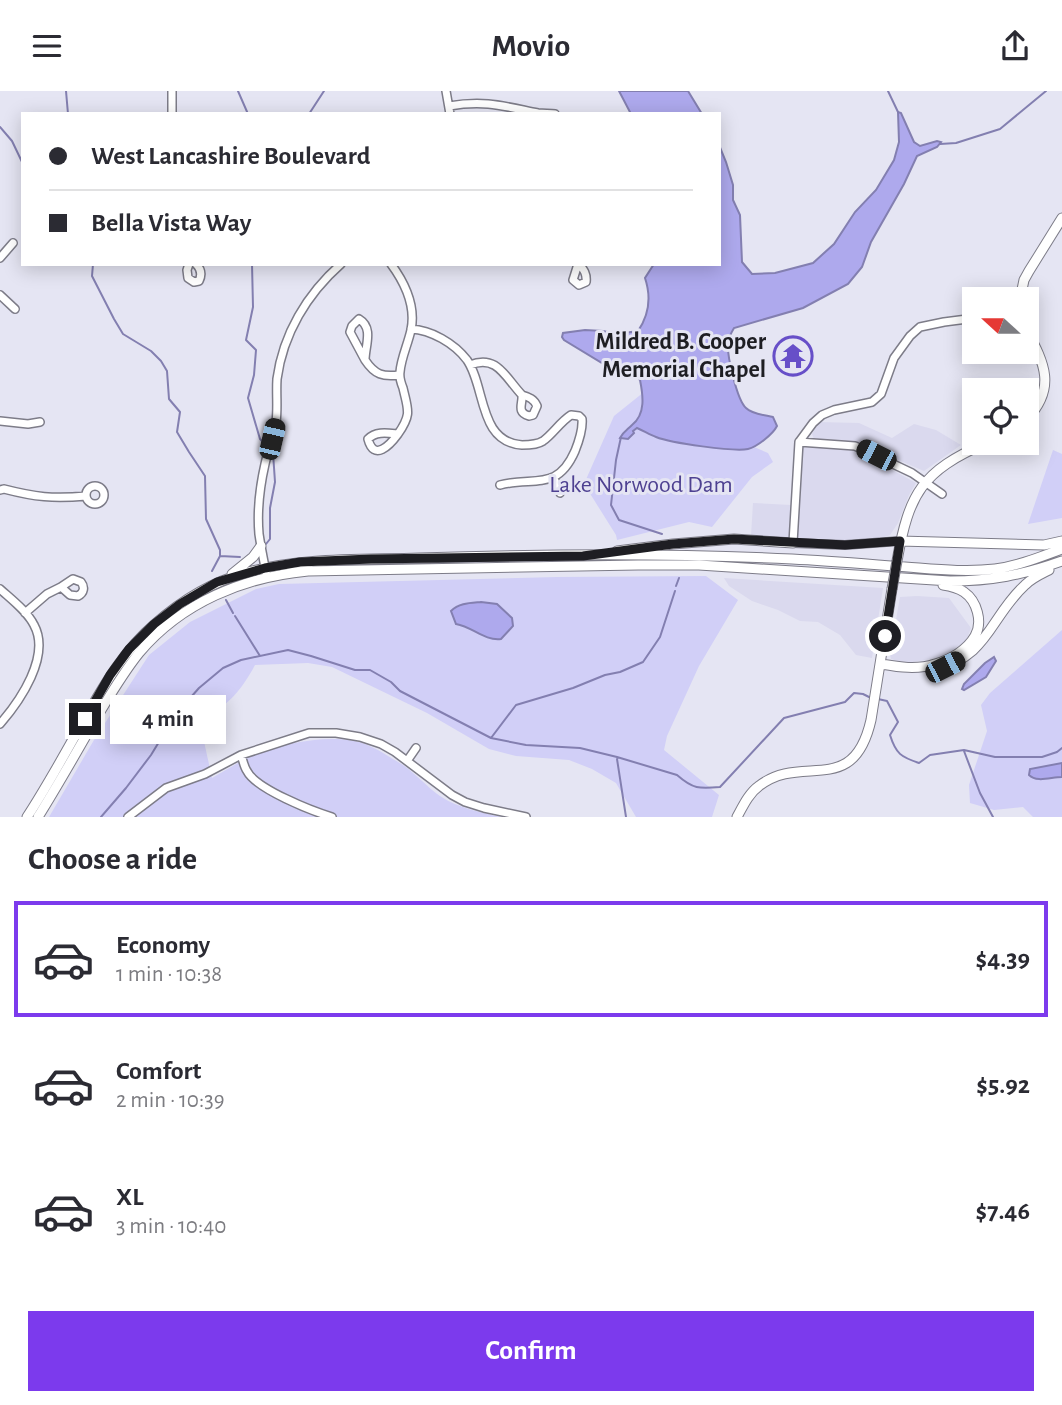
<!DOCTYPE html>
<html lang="en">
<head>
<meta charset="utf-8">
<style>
  body { margin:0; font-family:"Alegreya Sans",sans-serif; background:#f2f2f3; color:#2b2b33; height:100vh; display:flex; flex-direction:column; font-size:26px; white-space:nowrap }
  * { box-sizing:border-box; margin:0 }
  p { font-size:23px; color:#7c7c81 }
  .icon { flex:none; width:38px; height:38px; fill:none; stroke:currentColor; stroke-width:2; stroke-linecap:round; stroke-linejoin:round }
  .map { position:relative; height:726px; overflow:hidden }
  .drawer { display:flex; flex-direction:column; background:#fff; flex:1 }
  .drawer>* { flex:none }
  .guide { position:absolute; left:21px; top:21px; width:700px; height:154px; border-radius:0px; box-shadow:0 4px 18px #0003; display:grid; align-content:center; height:154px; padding:0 28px; background:#fff }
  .needle { width:46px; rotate:291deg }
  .buttons { position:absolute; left:962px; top:196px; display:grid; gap:14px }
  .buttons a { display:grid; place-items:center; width:77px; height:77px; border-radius:0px; background:#fff; box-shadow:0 4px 18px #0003; font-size:35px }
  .end { position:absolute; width:32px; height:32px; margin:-16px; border:9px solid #1e1e23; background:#fff; box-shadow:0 0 0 4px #fff }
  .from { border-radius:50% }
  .bubble { position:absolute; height:49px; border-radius:0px; background:#fff; box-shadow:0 4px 18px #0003; font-size:23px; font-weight:700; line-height:49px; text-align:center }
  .car { position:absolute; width:21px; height:42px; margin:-21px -10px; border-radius:9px; box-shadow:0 0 5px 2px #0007; background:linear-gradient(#222 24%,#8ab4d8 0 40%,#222 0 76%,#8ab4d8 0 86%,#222 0) }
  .guide b { display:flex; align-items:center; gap:24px; height:66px; font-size:26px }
  .guide b+b { border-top:2px solid #e1e1e2 }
  .guide i { width:18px; height:18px; background:#2b2b33 }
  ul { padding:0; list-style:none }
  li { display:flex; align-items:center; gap:21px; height:116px; margin:0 14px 10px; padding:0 14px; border:4px solid transparent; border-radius:0px }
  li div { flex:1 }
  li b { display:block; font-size:26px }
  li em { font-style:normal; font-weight:700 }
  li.selected { border-color:#7c3aed }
  li>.icon { width:63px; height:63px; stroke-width:1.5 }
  h2 { padding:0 28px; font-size:32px; line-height:84px }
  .primary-button { display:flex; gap:14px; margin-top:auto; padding:14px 28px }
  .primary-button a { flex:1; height:80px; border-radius:0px; background:#7c3aed; color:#fff; font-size:28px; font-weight:700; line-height:80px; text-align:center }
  header { display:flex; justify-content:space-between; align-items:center; height:91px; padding:0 28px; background:#fff; font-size:32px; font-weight:700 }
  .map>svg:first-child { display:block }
  .built { fill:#dad9ee }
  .green { fill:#d1cff7 }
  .water { fill:#aea9ed; stroke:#837fb0; stroke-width:2 }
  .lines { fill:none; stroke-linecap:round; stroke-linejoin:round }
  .stream { stroke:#837fb0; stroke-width:2 }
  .minor-casing { stroke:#7d7c88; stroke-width:10 }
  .major-casing { stroke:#7d7c88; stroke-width:11 }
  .minor { stroke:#fff; stroke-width:7 }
  .major { stroke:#fff; stroke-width:9 }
  .major-bridge-casing { stroke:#7d7c88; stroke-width:11; stroke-linecap:butt }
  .major-bridge { stroke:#fff; stroke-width:9 }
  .route { stroke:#1e1e23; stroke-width:9 }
  .labels { text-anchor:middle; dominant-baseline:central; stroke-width:6; stroke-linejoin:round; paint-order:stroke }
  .poi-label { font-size:24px; font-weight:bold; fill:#1e1e23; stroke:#e5e5f3; text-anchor:end }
  .park-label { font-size:24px; fill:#4e4191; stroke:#e5e5f3 }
</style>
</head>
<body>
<header><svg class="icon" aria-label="menu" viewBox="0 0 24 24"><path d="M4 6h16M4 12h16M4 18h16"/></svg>Movio<svg class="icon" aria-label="share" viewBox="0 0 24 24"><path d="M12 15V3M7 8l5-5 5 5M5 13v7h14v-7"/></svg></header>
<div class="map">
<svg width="1062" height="726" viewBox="0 0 1062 726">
  <rect width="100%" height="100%" fill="#e5e5f3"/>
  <path class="built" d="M818 331 859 332 892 347 914 333 936 339 961 354 924 380 856 351 814 348 812 343Z
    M811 356 856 359 916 392 909 404 898 432 890 444 882 447 833 450 796 447 801 360 803 357Z
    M753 412 791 414 789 448 751 445Z
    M724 487 883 497 872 567 856 564 840 544 818 531 800 530 778 519 752 510 729 495Z
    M917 505 949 507 971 537 966 550 946 564 931 568 913 571H901L891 568 890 563 900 506Z"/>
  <path class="green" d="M644 301C644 318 639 331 625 339L633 340 637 337 655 346 687 352 740 359 754 356 768 362 773 371 752 386 712 436 689 431 617 449 616 444 584 393 614 325Z
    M1053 359 1062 363V427L1028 433Z
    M706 485 738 509 699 575 667 645 664 659 719 704 712 726H636L616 692 592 678 569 669 516 665 489 658 427 622 332 576 308 572 255 574C239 604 227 613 200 632L212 687C223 681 234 674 245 668 275 653 333 641 365 653 378 658 391 667 403 674 416 683 427 696 440 705 458 717 480 721 501 726H49L94 649 149 564 190 531 256 498 279 493 557 486Z
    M1062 539V726H1033L1023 716 994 719 970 712 969 694 987 640 981 614 990 602Z"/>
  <path class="water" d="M619 0H688L702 23H631Z
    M898 21 901 22 914 51 920 55 937 50 941 51 937 56 917 65 904 93 871 151 862 176 848 193 803 217 734 237C731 242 728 247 728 253 727 265 737 309 746 317 752 323 764 324 773 326L777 335C773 343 757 356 748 358 734 361 671 352 656 346 650 344 644 340 637 337L633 340 634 342 628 348 620 347C624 340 627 339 632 334 646 323 643 304 640 289L636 285 602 272 564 249 562 246 563 242 585 239 603 240 617 243 638 240C649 224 651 205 645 187L654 173H719V54L726 71 733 94V109L740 124 742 171 752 183 775 182 813 172 834 153 855 121 876 99 894 69 899 51Z
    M481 511 497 513 512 527 513 535 501 548C484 550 473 536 456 533L451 520C459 512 470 512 481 511Z
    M994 566 996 570 986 586 964 599 962 598 964 593 985 572Z
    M1062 672V686C1051 686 1037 692 1029 684L1030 678Z"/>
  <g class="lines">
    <path class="stream" d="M66 0 68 23
      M238 0 248 23
      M888 0 898 21
      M309 23 324 0
      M0 36 12 50 23 73
      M940 53 956 52 1000 38 1046 0
      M93 173 92 185 114 228 123 243 151 260 161 270 167 280 169 308 180 321 177 341 189 361 205 385 206 428 220 459V465L212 480
      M252 173 253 216 246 249 256 259 254 284 248 307 260 348 266 354
      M621 346 616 369 611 414 619 429 662 443
      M266 453 270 448V417L275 391 273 362
      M220 465 240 466
      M676 495 679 487
      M226 509 233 522
      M235 525 260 565
      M878 608 887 610 898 631 890 644C896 663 901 666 919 672L930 664 964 659 995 666H1042L1057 661 1062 657
      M491 647 516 614 573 597 605 584 620 581 643 571 660 546 675 500
      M964 660 980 702 993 726
      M617 668 626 726
      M101 726 126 697 151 664 176 623 199 597 223 577 241 569 288 559 311 565 355 579H370L391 591 400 600 491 647 526 654 580 657 617 666 677 684C693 698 699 698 720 696L784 627 845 611 854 602 863 603 869 606"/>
    <g class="minor-casing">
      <path id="minor" d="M446 0 450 23
        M449 15C485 9 503 15 538 22 544 23 550 22 555 23
        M172 23V0
        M0 167 13 152
        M189 173 187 179 188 187 194 191 199 190C202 184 201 178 196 173
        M391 173C405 192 416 215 411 239 408 253 401 267 400 281 399 287 401 292 403 297 408 319 412 323 398 343 387 342 376 340 368 348 374 371 390 354 398 343
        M578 173 573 189 579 194 586 191C587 183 584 179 579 173
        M0 204 15 218
        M411 238C431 239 454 252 467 269 486 296 478 351 522 354 528 354 537 354 543 350 553 343 560 331 571 324L579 325 582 328C583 339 579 350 575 360 557 401 534 385 500 394
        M365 269 350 241 352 235 359 228C374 237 365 255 365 269 375 284 383 286 399 284
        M470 274C497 263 505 286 522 304 523 313 516 321 529 325L533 324 537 315C534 308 529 306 522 304
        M0 330 28 333 40 331
        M799 351 855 355 912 382 942 403
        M554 387 560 402
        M86 404a9 9 0 1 1 18 0a9 9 0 1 1-18 0Z
        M0 399 4 398C35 406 53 408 86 405
        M900 450 845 454 793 452 799 351 813 332 822 324 834 319 872 311 881 303 894 267 910 245 920 236 944 231 975 227
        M267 486C264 471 261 457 259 443 257 420 260 395 265 373 268 359 274 346 276 331 278 317 276 303 277 288 283 243 307 203 341 173
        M73 488 81 491C85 496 84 502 78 505L70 504 61 496Z
        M0 498C11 508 27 520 34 534 51 565 20 610 0 633
        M25 522 47 503 61 496
        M241 664C243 669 244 676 247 680 256 698 312 720 332 726
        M407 670 416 657
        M128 726 166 697 205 683 241 664 309 642H336L360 646 381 653 395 661 452 704 465 711 484 717 526 726"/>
    </g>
    <g class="major-casing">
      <path id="major" d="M1020 208 1024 189 1029 180 1062 127
        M1027 240C1045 273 1056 297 1027 328
        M900 450 1044 454 1062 450
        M617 460 673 453 734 448 793 452
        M897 470C909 402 922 380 986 352
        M232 483 253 466 261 455
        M881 573C899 576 917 579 935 573 950 569 967 559 975 545 983 531 977 510 964 501 958 497 950 495 943 494
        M933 579C989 566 989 527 1025 494 1032 487 1041 483 1049 479
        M27 726C46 697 63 666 80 636 102 598 122 561 155 533 181 510 212 491 245 482 301 466 361 469 419 467 543 463 668 462 792 468 834 470 877 474 919 477 944 479 970 481 995 478 1018 475 1040 466 1062 458
        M38 726C58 694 76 662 95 629 109 606 122 583 139 562 182 511 244 486 308 480L638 474H699L950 490C991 490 1023 484 1062 470
        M737 726C743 715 749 702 759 695 802 661 853 708 871 629L892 498"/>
    </g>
    <use href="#minor" class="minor"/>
    <use href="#major" class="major"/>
    <g class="major-bridge-casing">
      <path id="major-bridge" d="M892 498 897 470"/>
    </g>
    <use href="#major-bridge" class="major-bridge"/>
  </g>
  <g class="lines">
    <path class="route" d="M85 628 110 584 129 558 154 533 180 513 217 491 265 477 300 471 371 468 583 465 673 453 734 448 845 454 900 450 885 545"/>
  </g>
  <defs>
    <g id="temple-ring" transform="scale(2.0125)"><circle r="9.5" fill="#e5e5f3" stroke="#674fc8" stroke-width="1.5"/><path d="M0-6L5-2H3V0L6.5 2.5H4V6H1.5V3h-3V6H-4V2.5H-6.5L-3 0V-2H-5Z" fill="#674fc8"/></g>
  </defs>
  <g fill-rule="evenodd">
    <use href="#temple-ring" x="793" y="265"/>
  </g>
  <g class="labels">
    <g class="poi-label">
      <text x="766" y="251">Mildred B. Cooper<tspan x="766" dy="28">Memorial Chapel</tspan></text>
    </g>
    <g class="park-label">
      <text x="641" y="394">Lake Norwood Dam</text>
    </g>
  </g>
</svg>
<div class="buttons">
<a><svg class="needle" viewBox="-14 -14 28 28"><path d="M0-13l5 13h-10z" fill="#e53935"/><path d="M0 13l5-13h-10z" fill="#7c7c81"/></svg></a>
<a><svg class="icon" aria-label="locate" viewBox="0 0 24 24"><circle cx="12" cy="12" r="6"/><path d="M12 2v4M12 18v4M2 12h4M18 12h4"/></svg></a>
</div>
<i class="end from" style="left:885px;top:545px"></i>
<i class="end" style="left:85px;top:628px"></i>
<div class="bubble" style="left:110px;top:604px;width:116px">4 min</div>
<i class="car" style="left:272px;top:348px;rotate:13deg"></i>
<i class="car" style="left:876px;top:364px;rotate:297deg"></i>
<i class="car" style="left:945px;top:576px;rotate:63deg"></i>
<div class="guide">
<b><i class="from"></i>West Lancashire Boulevard</b>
<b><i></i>Bella Vista Way</b>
</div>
</div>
<section class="drawer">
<h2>Choose a ride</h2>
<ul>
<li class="selected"><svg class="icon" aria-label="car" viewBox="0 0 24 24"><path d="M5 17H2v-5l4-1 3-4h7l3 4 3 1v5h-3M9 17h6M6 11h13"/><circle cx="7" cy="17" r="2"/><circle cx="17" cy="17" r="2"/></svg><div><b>Economy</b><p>1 min · 10:38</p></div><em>$4.39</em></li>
<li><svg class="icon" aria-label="car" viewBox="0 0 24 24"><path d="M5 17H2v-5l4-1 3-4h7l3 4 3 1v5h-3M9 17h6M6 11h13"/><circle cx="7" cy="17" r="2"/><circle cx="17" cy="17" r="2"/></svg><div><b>Comfort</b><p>2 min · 10:39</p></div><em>$5.92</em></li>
<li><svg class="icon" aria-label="car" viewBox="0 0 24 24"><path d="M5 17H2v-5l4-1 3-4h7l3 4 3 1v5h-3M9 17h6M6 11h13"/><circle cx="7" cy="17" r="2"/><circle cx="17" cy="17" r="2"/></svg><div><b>XL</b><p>3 min · 10:40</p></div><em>$7.46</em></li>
</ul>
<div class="primary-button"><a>Confirm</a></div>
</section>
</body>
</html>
